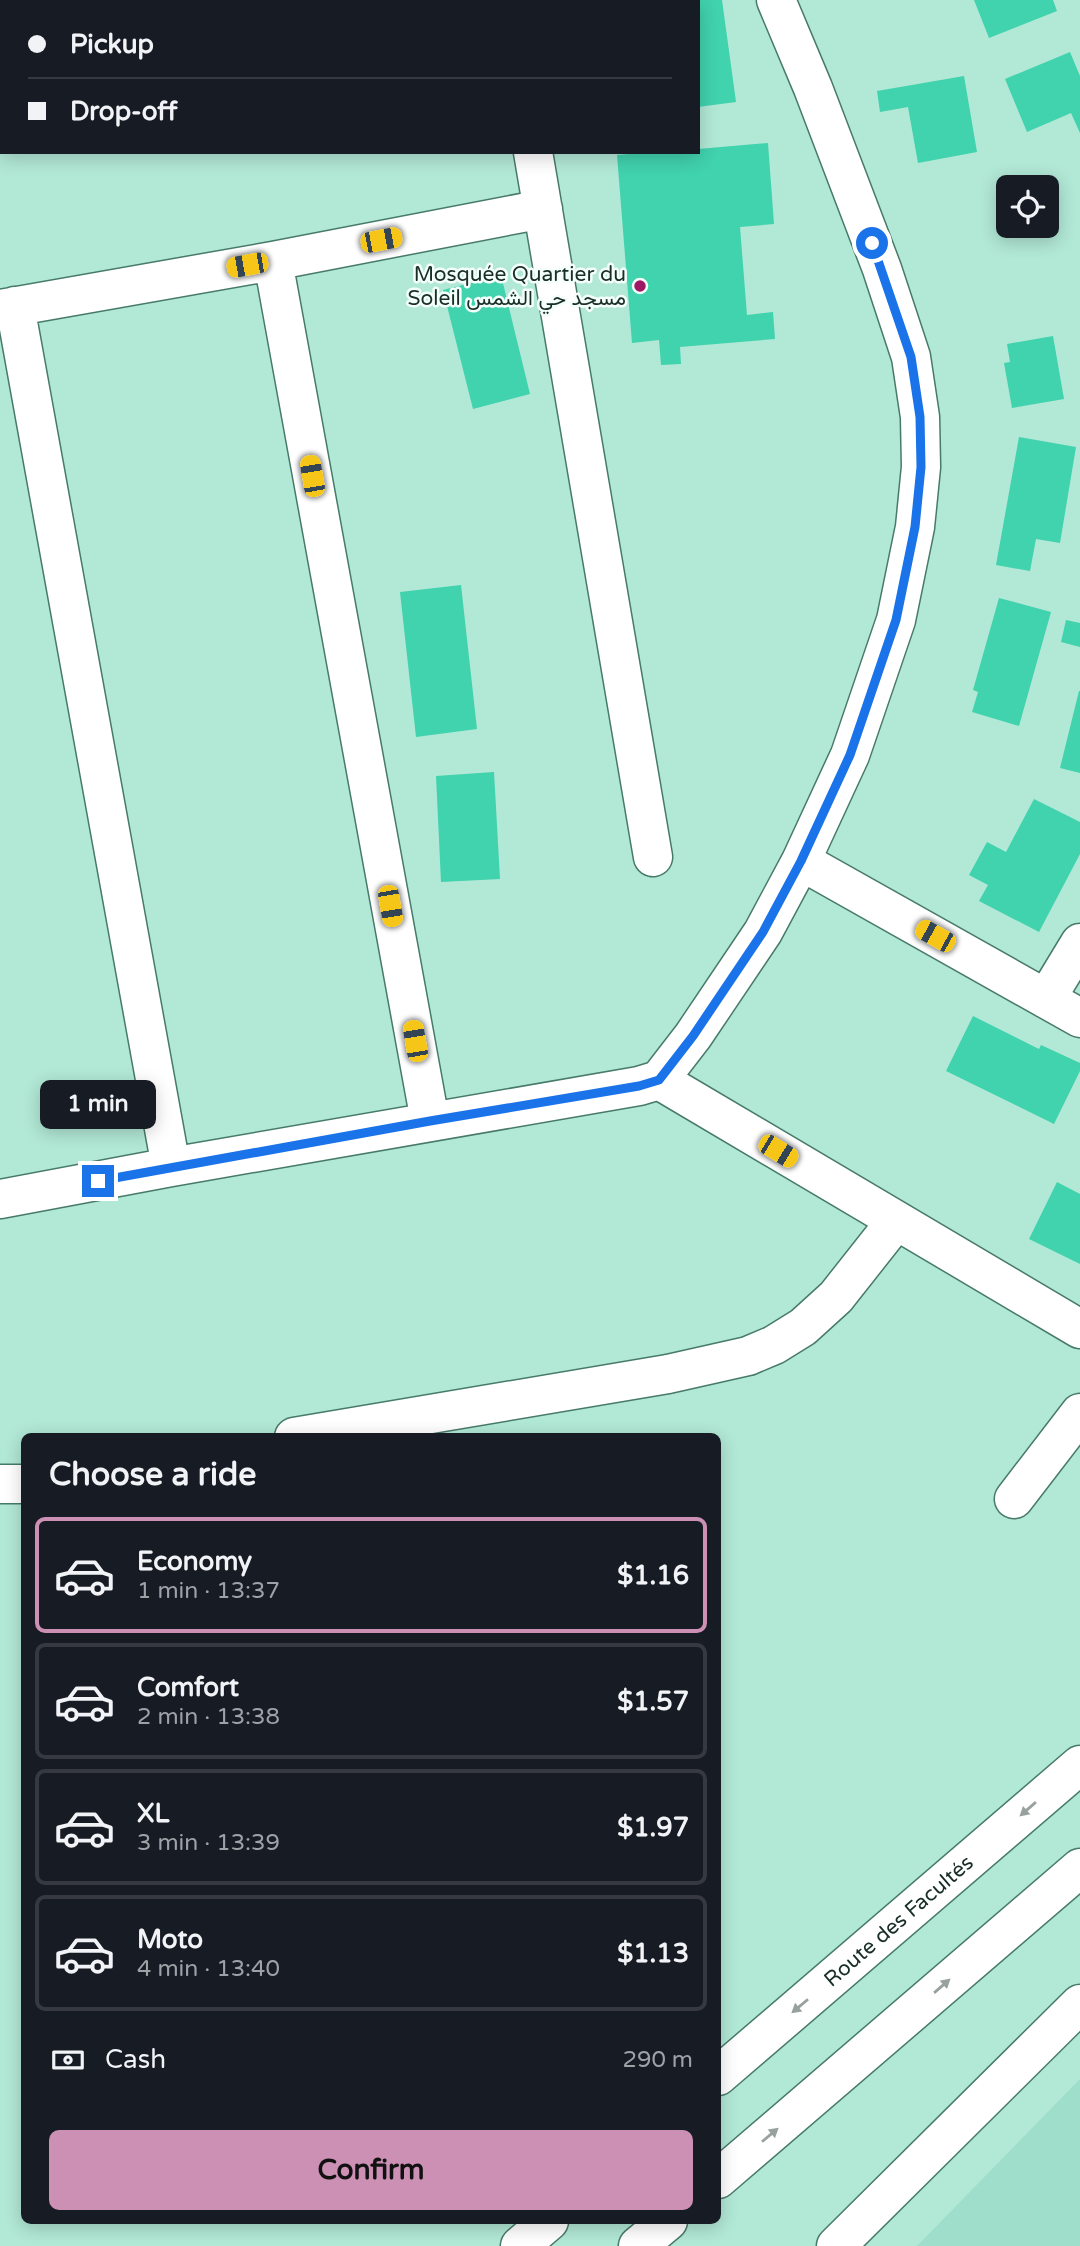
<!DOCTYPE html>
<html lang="en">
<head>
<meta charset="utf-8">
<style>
  body { margin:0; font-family:"Varela Round",Vazirmatn,sans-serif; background:#242831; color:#f1f3f6; height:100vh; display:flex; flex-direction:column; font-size:26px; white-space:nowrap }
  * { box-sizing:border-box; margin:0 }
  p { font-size:23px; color:#9ea1a6 }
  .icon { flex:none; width:38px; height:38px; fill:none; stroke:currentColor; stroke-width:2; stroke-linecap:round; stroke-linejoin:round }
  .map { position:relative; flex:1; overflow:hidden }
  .details { position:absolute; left:21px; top:1433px; width:700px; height:791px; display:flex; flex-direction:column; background:#171b24; border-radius:10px; box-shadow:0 4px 18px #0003 }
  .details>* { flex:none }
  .guide { position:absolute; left:0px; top:0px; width:700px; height:154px; box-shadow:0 4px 18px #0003; display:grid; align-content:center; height:154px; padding:0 28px; background:#171b24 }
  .tools { position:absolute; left:996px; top:175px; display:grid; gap:14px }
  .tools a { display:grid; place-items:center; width:63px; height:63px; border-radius:10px; background:#171b24; box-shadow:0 4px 18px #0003; font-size:35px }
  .end { position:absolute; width:32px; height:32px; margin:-16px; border:9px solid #1a73e8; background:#fff; box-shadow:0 0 0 4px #fff }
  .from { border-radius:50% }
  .bubble { position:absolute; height:49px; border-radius:10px; background:#171b24; box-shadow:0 4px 18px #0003; font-size:23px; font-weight:800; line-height:49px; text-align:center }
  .car { position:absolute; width:21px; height:42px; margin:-21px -10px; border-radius:9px; box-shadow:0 0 5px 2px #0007; background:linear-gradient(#f5c518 24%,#345 0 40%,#f5c518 0 76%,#345 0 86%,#f5c518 0) }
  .guide b { display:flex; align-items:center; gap:24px; height:66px; font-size:26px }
  .guide b+b { border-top:2px solid #363941 }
  .guide i { width:18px; height:18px; background:#f1f3f6 }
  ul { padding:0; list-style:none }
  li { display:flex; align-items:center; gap:21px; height:116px; margin:0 14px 10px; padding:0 14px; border:4px solid #363941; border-radius:10px }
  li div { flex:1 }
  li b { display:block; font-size:26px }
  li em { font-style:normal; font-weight:800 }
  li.selected { border-color:#cc90b5 }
  li>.icon { width:63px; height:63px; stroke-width:1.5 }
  h2 { padding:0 28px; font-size:32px; line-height:84px }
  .pay { display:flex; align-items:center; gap:18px; height:77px; padding:0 28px; font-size:26px }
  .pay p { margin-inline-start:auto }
  .cta { display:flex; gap:14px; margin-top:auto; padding:14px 28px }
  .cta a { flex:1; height:80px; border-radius:10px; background:#cc90b5; color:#111; font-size:28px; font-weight:800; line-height:80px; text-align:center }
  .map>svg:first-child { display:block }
  .built { fill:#9fdeca }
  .building { fill:#41d2ae }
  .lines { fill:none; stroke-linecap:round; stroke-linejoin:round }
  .minor-casing { stroke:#477a6a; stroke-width:41 }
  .major-casing { stroke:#477a6a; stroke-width:41 }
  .minor { stroke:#fff; stroke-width:38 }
  .major { stroke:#fff; stroke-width:38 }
  .oneway { fill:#97a19e }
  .route { stroke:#1a73e8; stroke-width:9 }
  .poi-dot { fill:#9f1866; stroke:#f4fefa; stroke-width:2.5 }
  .labels { text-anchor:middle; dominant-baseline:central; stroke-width:5; stroke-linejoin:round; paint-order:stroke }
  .poi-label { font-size:21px; fill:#182e27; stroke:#f4fefa; text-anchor:end }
  .street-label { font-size:21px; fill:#182e27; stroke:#f4fefa }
</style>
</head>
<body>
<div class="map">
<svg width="1080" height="2246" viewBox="0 0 1080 2246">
  <rect width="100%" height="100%" fill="#b2e8d6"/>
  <path class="built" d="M1080 2079V2246H917Z"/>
  <path class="building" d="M698 0H722L736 102 698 107Z
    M974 0H1053L1057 11 989 38Z
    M1070 52 1080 76V133L1071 113 1027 132 1005 79Z
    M964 76 977 152 918 163 908 107 880 112 877 91Z
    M768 143 774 224 740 227 747 315 773 312 775 339 680 347 681 364 661 365 659 340 632 343 617 155 653 152H698V149Z
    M501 275 530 394 473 409 443 290Z
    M1053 336 1064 399 1012 408 1004 363 1010 362 1007 344Z
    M1019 437 1076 447 1060 543 1036 539 1030 571 996 565Z
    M461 585 477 729 416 737 400 592Z
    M999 598 1051 612 1019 726 972 712 978 692 973 690Z
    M1066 620 1080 623V647L1061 642Z
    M1079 691H1080V773L1060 768Z
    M494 772 500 879 441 882 436 776Z
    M1034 799 1080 822V854L1039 932 979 901 988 885 969 875 987 842 1006 852Z
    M973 1016 1039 1049 1041 1045 1080 1063V1071L1054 1124 946 1071Z
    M1057 1182 1080 1194V1264L1029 1239Z"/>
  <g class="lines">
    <g class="minor-casing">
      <path id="minor" d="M505 0 506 2
        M222 2 232 0
        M0 38H2
        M533 152 653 857
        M273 261 430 1121
        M15 306 171 1167
        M0 309 273 261 543 209
        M801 861 1080 1018
        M1046 999 1080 943
        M659 1080 1080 1329
        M0 1199 171 1167 639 1086 659 1080 693 1036 763 932 801 861 850 755 896 620 915 527 921 467 920 417 911 357 882 269 813 88 776 0
        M294 1437 668 1374 748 1356 774 1345 803 1327 836 1297 896 1221
        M0 1484H24
        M1014 1499 1080 1413
        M836 2246 1080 2004"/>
    </g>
    <g class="major-casing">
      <g id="major">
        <path id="s1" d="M718 2076 1080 1765"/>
        <path d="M718 2179 1080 1868"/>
        <path d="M520 2246 549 2221"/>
        <path d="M638 2246 668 2221"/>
      </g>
    </g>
    <use href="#minor" class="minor"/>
    <use href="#major" class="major"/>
  </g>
  <defs><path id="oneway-solid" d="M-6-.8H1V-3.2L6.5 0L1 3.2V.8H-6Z" transform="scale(1.75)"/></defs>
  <g class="oneway">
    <use href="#oneway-solid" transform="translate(1028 1809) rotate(139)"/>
    <use href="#oneway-solid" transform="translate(942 1986) rotate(-41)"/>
    <use href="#oneway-solid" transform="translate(800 2006) rotate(140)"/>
    <use href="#oneway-solid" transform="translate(770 2135) rotate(-40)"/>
  </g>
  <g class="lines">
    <path class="route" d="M98 1181 430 1121 639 1086 659 1080 693 1036 763 932 801 861 850 755 896 620 915 527 921 467 920 417 911 357 872 243"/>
  </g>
  <circle class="poi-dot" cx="640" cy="286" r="7"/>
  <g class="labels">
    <g class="poi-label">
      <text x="626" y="274">Mosquée Quartier du<tspan x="626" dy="24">Soleil مسجد حي الشمس</tspan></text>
    </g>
    <g class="street-label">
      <text stroke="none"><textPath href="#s1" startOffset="238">Route des Facultés</textPath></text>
    </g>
  </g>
</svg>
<div class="tools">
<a><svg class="icon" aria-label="locate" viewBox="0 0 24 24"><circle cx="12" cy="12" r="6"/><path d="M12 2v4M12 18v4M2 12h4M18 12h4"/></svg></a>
</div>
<i class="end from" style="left:872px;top:243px"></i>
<i class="end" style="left:98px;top:1181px"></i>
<div class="bubble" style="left:40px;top:1080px;width:116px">1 min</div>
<i class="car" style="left:381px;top:240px;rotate:79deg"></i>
<i class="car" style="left:247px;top:265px;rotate:260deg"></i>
<i class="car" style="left:312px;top:476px;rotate:350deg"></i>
<i class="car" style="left:390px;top:906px;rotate:170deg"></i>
<i class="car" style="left:935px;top:936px;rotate:299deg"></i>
<i class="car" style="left:415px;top:1041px;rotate:350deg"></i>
<i class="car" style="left:778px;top:1151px;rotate:121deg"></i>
<div class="guide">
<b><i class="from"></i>Pickup</b>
<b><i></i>Drop-off</b>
</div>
<section class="details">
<h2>Choose a ride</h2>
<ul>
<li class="selected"><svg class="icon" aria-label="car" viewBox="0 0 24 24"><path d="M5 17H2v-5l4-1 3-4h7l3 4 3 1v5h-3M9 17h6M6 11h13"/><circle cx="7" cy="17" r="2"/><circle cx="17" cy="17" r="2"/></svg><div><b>Economy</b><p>1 min · 13:37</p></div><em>$1.16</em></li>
<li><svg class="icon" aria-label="car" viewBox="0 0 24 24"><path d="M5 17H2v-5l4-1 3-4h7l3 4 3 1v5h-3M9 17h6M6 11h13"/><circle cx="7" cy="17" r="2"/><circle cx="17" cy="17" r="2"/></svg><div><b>Comfort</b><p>2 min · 13:38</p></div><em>$1.57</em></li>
<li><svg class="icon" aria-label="car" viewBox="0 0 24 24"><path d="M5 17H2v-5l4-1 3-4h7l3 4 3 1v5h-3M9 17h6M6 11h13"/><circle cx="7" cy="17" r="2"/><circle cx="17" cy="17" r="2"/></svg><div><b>XL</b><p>3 min · 13:39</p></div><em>$1.97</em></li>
<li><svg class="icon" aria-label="car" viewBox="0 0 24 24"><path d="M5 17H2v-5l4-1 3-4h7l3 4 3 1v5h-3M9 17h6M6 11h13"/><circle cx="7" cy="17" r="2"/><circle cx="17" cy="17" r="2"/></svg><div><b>Moto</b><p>4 min · 13:40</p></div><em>$1.13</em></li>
</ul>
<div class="pay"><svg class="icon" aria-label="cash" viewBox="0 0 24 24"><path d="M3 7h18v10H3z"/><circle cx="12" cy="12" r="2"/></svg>Cash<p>290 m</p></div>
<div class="cta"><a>Confirm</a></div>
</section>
</div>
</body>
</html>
